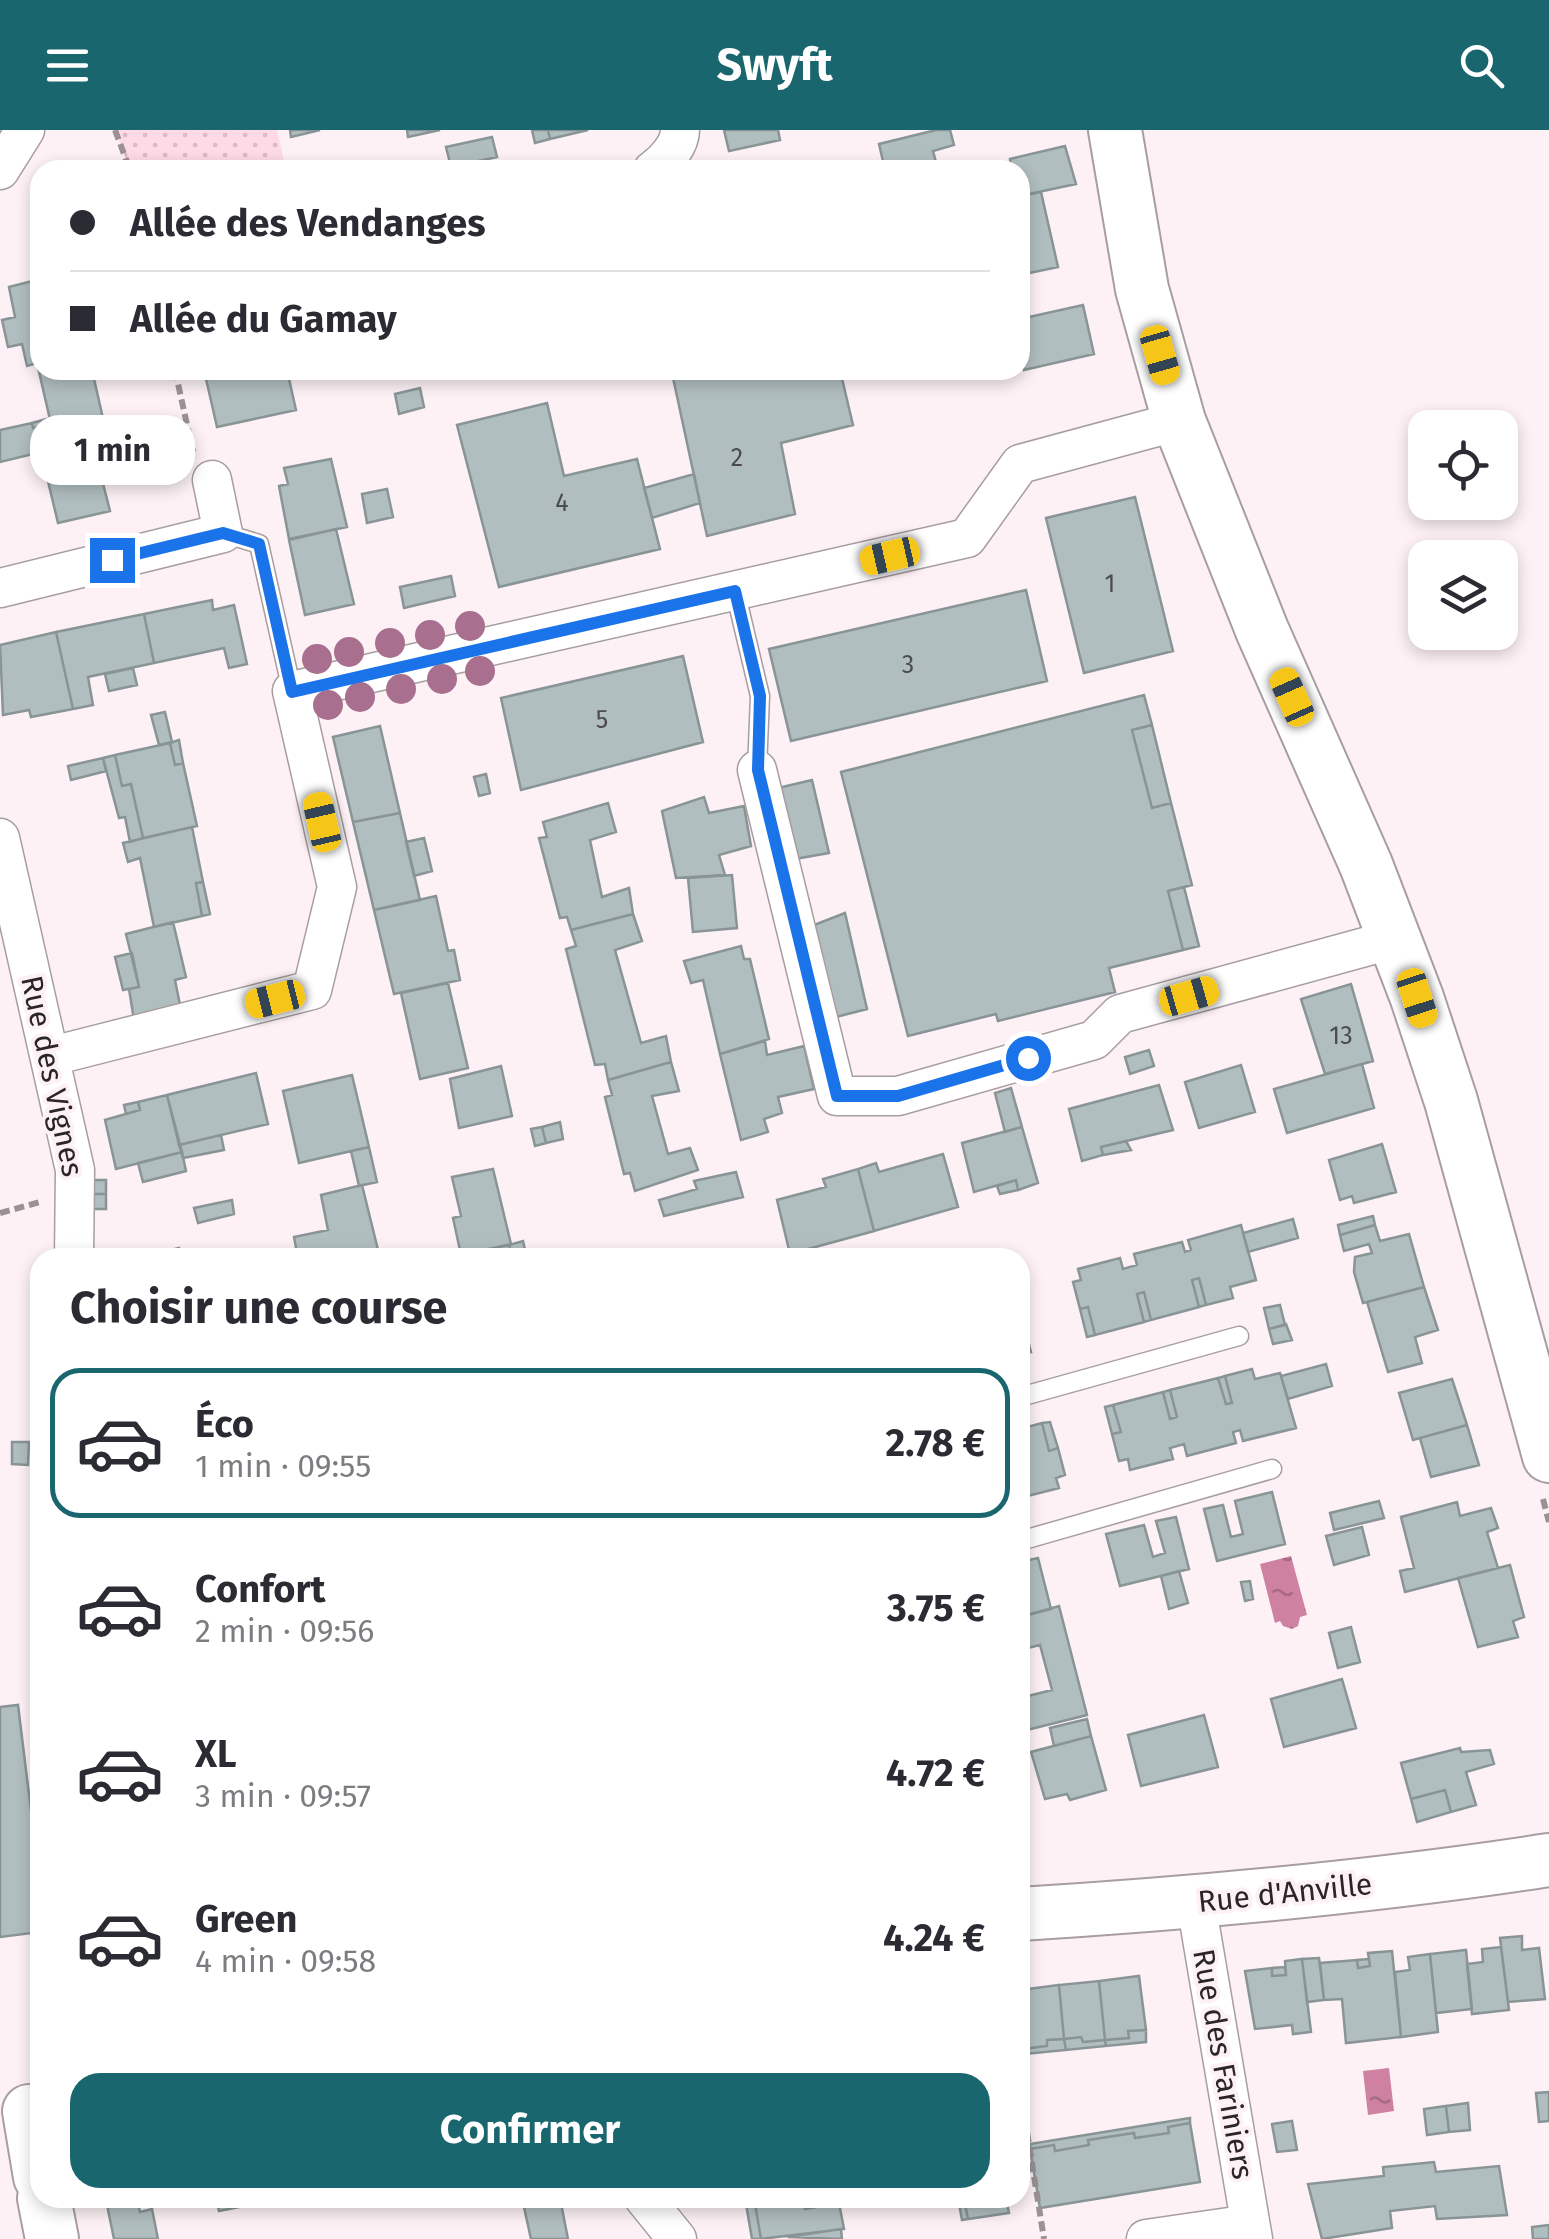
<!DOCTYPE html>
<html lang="fr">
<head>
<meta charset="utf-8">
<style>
  body { margin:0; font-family:"Fira Sans",sans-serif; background:#f2f2f3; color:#2b2b33; height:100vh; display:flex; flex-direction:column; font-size:38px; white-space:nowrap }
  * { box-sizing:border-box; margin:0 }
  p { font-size:32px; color:#7c7c81 }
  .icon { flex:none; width:55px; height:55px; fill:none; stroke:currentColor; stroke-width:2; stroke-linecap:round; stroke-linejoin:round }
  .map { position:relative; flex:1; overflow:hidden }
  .side { position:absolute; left:30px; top:1118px; width:1000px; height:960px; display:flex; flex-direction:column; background:#fff; border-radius:30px; box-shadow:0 5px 15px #0003 }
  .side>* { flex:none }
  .banner { position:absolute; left:30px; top:30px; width:1000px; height:220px; border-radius:30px; box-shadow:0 5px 15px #0003; display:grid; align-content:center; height:220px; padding:0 40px; background:#fff }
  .tools { position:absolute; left:1408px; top:280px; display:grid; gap:20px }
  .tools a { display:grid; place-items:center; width:110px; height:110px; border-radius:20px; background:#fff; box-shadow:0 5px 15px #0003; font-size:50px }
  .end { position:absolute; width:45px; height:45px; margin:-22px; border:12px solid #1a73e8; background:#fff; box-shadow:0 0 0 5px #fff }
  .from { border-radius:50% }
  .bubble { position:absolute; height:70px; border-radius:30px; background:#fff; box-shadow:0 5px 15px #0003; font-size:32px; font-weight:700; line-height:70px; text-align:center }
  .car { position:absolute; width:30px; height:60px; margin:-30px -15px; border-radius:12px; box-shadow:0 0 8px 2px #0007; background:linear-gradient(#f5c518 24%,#345 0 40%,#f5c518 0 76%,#345 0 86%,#f5c518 0) }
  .banner b { display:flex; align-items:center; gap:35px; height:95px; font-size:38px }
  .banner b+b { border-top:2px solid #e1e1e2 }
  .banner i { width:25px; height:25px; background:#2b2b33 }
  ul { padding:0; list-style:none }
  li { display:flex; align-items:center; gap:30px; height:150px; margin:0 20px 15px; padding:0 20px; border:5px solid transparent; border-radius:30px }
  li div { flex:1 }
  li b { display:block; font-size:38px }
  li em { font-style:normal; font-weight:700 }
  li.on { border-color:#1a666f }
  li>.icon { width:90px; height:90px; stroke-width:1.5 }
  h2 { padding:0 40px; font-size:45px; line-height:120px }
  .action { display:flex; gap:20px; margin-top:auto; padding:20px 40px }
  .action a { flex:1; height:115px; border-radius:30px; background:#1a666f; color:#fff; font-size:40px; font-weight:700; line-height:115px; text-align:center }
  header { display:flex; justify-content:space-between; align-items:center; height:130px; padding:0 40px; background:#1a666f; color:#fff; font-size:45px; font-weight:700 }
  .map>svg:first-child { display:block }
  .grass { fill:url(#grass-dots) }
  .water { fill:url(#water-ripples) }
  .building { fill:#b1bebf; stroke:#889496; stroke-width:2.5 }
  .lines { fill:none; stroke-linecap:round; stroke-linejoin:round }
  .lane-casing { stroke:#a89da1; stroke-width:21 }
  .street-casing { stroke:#a89da1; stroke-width:41 }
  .secondary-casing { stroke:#a89da1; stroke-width:56 }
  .path { stroke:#9a9194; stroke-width:6; stroke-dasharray:10 5; stroke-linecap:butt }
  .lane { stroke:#fff; stroke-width:18 }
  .street { stroke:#fff; stroke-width:38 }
  .secondary { stroke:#fff; stroke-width:52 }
  .tree { fill:#a86f8e }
  .route { stroke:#1a73e8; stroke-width:12 }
  .labels { text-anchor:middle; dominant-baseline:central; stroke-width:8; stroke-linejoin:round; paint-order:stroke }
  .number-label { font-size:25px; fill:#4c4c4d }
  .street-label { font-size:30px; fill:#2a2627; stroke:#fdf1f5 }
</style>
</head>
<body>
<header><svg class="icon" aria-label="menu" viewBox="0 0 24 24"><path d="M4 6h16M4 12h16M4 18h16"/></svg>Swyft<svg class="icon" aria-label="search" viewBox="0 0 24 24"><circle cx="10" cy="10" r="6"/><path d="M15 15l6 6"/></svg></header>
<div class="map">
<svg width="1549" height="2109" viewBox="0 0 1549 2109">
  <defs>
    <pattern id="grass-dots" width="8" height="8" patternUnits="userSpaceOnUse" patternTransform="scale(2.5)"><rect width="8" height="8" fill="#fed9e6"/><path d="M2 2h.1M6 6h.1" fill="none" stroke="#dabac5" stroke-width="1.8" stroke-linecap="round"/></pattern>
    <pattern id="water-ripples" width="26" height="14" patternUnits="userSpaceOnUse" patternTransform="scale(2.5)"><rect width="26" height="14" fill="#ce81a1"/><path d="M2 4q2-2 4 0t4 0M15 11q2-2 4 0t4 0" fill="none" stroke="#a76983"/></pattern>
  </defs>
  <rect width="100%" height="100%" fill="#fdf1f5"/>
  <path class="grass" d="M115 0H277L286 40H130Z"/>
  <path class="water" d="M1291 1426 1307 1485 1300 1487 1298 1496 1292 1499 1283 1496 1280 1491 1275 1493 1260 1434Z
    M1389 1938 1394 1981 1368 1985 1363 1941Z"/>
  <path class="building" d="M290 0H320L291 7Z
    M407 0H440L408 7Z
    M532 0H548L550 9 535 13Z
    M548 0H588L550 9Z
    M724 0H778L780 10 729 21Z
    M936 0H950L954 15 933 21 938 40H885L879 14Z
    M492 7 497 27 451 37 446 17Z
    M1065 16 1076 54 1020 66V40H1012L1010 29Z
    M1041 62 1058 137 1020 145V66Z
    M40 116V147L34 117Z
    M40 149V232L27 236 22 214 8 217 2 190 15 187 9 157Z
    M1083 175 1094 224 1024 240 1020 220V189Z
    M40 232V240H92L107 306 0 332V300L32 293 33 298 51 294 37 233Z
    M204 240H287L296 280 217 297Z
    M687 240H840L853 295 781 313 795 384 707 406 672 243Z
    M420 258 424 277 399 284 395 264Z
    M547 273 564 346 637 329 660 419 499 457 457 295Z
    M50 288 51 294 33 298 32 293Z
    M92 310 110 381 58 393 41 322Z
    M331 329 347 397 289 409 279 356 288 354 284 338Z
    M694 344 700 373 652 388 644 358Z
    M387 359 393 387 367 393 362 364Z
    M1135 367 1173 521 1084 543 1046 388Z
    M336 399 354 474 305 485 289 410Z
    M451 446 455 466 404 478 400 457Z
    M1026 460 1047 551 791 611 769 519Z
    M212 470 213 480 234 475 247 534 229 538 224 518 154 533 144 484Z
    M144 484 154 533 88 547 93 575 73 579 56 502Z
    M56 502 73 579 31 587 29 580 3 585 0 515Z
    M683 526 703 612 521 660 501 568Z
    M133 538 137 555 109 561 105 544Z
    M1144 565 1152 595 1132 600 1152 678 1171 673 1192 755 1168 761 1183 820 1109 838 1115 862 998 891 996 884 908 906 841 642Z
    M165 582 172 612 159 615 151 585Z
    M1152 595 1171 673 1152 678 1132 600Z
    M380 596 400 683 353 692 333 607Z
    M179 610 183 633 175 635 170 613Z
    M170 613 175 635 183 633 197 696 143 708 131 654 122 656 115 625Z
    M115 625 122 656 131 654 143 708 130 712 125 687 119 688 103 628Z
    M103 628 106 641 71 650 68 636Z
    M486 644 490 663 479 666 474 647Z
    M812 650 829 723 795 729 778 658Z
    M704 667 709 683 744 676 751 716 719 725 725 745 676 748 662 681Z
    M608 673 616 702 590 710 602 767 629 758 633 784 571 800 567 787 560 788 539 708 547 707 543 692Z
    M400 683 420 770 374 780 353 692Z
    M192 697 203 752 196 753 202 786 154 797 140 728 128 732 123 713Z
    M424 708 432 741 414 746 406 712Z
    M732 745 737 798 693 802 688 748Z
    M203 752 210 784 202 786 196 753Z
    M1184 757 1199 816 1183 820 1168 761Z
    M436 766 448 821 454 820 460 850 394 864 374 780Z
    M845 783 867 879 836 887 814 795Z
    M633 784 642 811 615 820 641 913 666 906 671 932 608 950 605 934 595 935 566 819 576 816 571 800Z
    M173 792 186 847 175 850 181 880 134 890 129 859 139 857 126 804Z
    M741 816 744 829H750L769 909 720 924 703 850 691 853 684 831Z
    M132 823 139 857 123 860 115 827Z
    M448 853 468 938 420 949 401 863Z
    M1351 854 1373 931 1325 944 1301 869Z
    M765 911 767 925 804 916 814 959 778 967 782 983 764 989 768 1002 741 1010 720 924Z
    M1149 920 1154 936 1130 944 1125 927Z
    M671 932 679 961 652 966 668 1024 690 1018 698 1040 635 1061 630 1043 624 1044 605 967 612 965 608 950Z
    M1362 934 1374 978 1287 1003 1274 959Z
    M1241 935 1255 982 1199 998 1185 952Z
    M501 936 512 986 459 998 450 949Z
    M256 943 268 994 179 1015 167 965Z
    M352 945 369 1017 299 1033 283 961Z
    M1159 955 1173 1000 1101 1017 1103 1025 1082 1031 1069 979Z
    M1011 958 1022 997 1005 1002 995 963Z
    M167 965 182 1022 116 1039 105 990 140 980 138 972Z
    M138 972 140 980 126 984 124 975Z
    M560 992 563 1009 546 1013 542 997Z
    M542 997 546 1013 535 1016 531 999Z
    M1022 997 1038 1053 1018 1060 1016 1050 974 1062 962 1013Z
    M221 1005 224 1020 183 1028 179 1015Z
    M1126 1011 1131 1020 1103 1025 1101 1017Z
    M1382 1014 1396 1062 1354 1073 1352 1066 1340 1070 1329 1030Z
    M369 1017 377 1052 359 1056 351 1021Z
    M182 1022 186 1041 143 1052 138 1033Z
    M943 1024 958 1077 874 1101 858 1039 876 1033 879 1042Z
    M493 1039 511 1114 461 1125 453 1088 461 1086 452 1047Z
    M858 1039 874 1101 790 1124 777 1070 826 1057 823 1049Z
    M736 1042 743 1067 664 1086 659 1070 697 1059 694 1051Z
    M90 1050H106V1064H90Z
    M1016 1050 1018 1060 1000 1064 997 1056Z
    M362 1055 380 1128H298L294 1107 328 1100 321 1065Z
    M90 1064H106V1079H90Z
    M232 1070 234 1084 198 1093 194 1078Z
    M1373 1086 1375 1095 1340 1105 1338 1095Z
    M1293 1089 1298 1108 1248 1122 1243 1103Z
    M1241 1095 1256 1150 1230 1157 1233 1168 1206 1175 1199 1148 1192 1150 1199 1177 1151 1190 1144 1162 1137 1164 1144 1192 1095 1205 1088 1177 1080 1179 1073 1152 1081 1150 1078 1139 1120 1128 1123 1139 1137 1135 1134 1124 1182 1112 1185 1122 1191 1120 1188 1110Z
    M1375 1095 1380 1111 1409 1104 1424 1157 1363 1173 1354 1142 1355 1127 1372 1123 1369 1114 1344 1121 1340 1105Z
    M523 1111 527 1128H512L509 1115Z
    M509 1115 512 1128H459V1125Z
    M179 1118 181 1128H137Z
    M1199 1148 1206 1175 1199 1177 1192 1150Z
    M1424 1157 1438 1200 1415 1207 1422 1233 1388 1242 1367 1172Z
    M1144 1162 1151 1190 1144 1192 1137 1164Z
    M1280 1175 1285 1195 1269 1199 1264 1178Z
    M1088 1177 1095 1205 1087 1207 1080 1179Z
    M1286 1194 1292 1210 1273 1214 1269 1199Z
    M1024 1195 1031 1222 1023 1224 1020 1196Z
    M1326 1234 1332 1256 1288 1269 1281 1246Z
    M1252 1239 1255 1249 1280 1243 1296 1298 1243 1311 1240 1300 1233 1302 1236 1313 1187 1326 1184 1314 1170 1318 1173 1329 1130 1340 1128 1329 1119 1331 1112 1304 1121 1302 1113 1275 1163 1262 1170 1289 1177 1287 1170 1260 1218 1248 1226 1274 1232 1273 1225 1246Z
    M1225 1246 1232 1273 1226 1274 1218 1248Z
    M1452 1249 1467 1295 1413 1310 1399 1263Z
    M1170 1260 1177 1287 1170 1289 1163 1262Z
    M1113 1275 1121 1302 1112 1304 1105 1277Z
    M1050 1292 1058 1318 1049 1321 1042 1293Z
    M1042 1293 1049 1321 1058 1318 1065 1345 1056 1348 1059 1358 1020 1368V1299Z
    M1467 1295 1479 1335 1431 1347 1420 1308Z
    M12 1312H29L28 1335 12 1334Z
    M1272 1362 1285 1414 1217 1431 1204 1379 1223 1375 1231 1407 1243 1404 1235 1371Z
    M1379 1371 1384 1388 1334 1400 1330 1383Z
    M1457 1372 1460 1386 1491 1378 1498 1398 1487 1402 1498 1438 1405 1462 1400 1441 1414 1438 1401 1387Z
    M1176 1387 1189 1439 1120 1456 1106 1404 1144 1395 1153 1427 1165 1423 1156 1391Z
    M1362 1397 1369 1425 1334 1435 1326 1406Z
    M1038 1428 1051 1479 1020 1487V1432Z
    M1510 1435 1524 1487 1513 1491 1518 1507 1478 1517 1458 1448Z
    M1179 1441 1188 1473 1169 1479 1161 1446Z
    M1250 1451 1253 1469 1245 1471 1241 1452Z
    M1059 1476 1087 1585 1027 1600 1020 1568 1052 1560 1040 1515 1020 1520V1487Z
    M1351 1497 1360 1532 1338 1538 1329 1503Z
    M1342 1549 1356 1598 1284 1617 1271 1569Z
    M18 1575 40 1754V1802L0 1807V1577Z
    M1204 1585 1218 1637 1141 1656 1128 1605Z
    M1087 1589 1091 1606 1054 1616 1050 1598Z
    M1091 1606 1106 1660 1070 1670 1067 1664 1045 1669 1031 1622Z
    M1460 1618 1461 1622 1490 1620 1494 1634 1466 1642 1476 1675 1451 1682 1445 1660 1411 1669 1401 1633Z
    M1445 1660 1451 1682 1417 1692 1411 1669Z
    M1522 1806V1820L1539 1818 1545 1869 1508 1872 1500 1808Z
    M1501 1817 1509 1880 1472 1884 1467 1834 1483 1832 1482 1819Z
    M1466 1820 1472 1879 1436 1883 1430 1824Z
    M1392 1821 1401 1907 1346 1913 1342 1869 1324 1870 1320 1833 1357 1830 1358 1838 1370 1836 1368 1823Z
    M1430 1824 1438 1902 1401 1907 1395 1842 1410 1840 1408 1827Z
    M1319 1828 1324 1870 1307 1872 1302 1829Z
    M1302 1829 1311 1902 1293 1904 1292 1895 1255 1899 1245 1841 1272 1838V1846L1286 1845 1285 1831Z
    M1369 1829 1370 1836 1358 1838 1357 1830Z
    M1285 1837 1286 1845 1272 1846V1838Z
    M1139 1846 1146 1900 1128 1901 1129 1908 1105 1910 1099 1851Z
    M1099 1851 1105 1910 1083 1912 1081 1907 1064 1909 1059 1855Z
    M1059 1855 1064 1909 1047 1910V1916L1023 1919 1020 1860Z
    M1146 1900V1912L1106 1916 1105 1910 1129 1908 1128 1901Z
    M1081 1907 1083 1912 1105 1910 1106 1916 1066 1920 1064 1909Z
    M1064 1909 1066 1920 1025 1924 1023 1919 1047 1916V1910Z
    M1549 1962V1991L1539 1992 1536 1963Z
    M1468 1973 1470 2000 1449 2002 1446 1976Z
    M1446 1976 1449 2002 1427 2005 1424 1979Z
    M1190 1988V1993L1168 1997 1169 2003 1135 2008 1134 2003 1088 2010 1089 2015 1055 2021 1054 2015 1030 2019V2014Z
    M1292 1991 1297 2020 1277 2022 1272 1994Z
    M1190 1993 1200 2052 1040 2078 1030 2019 1054 2015 1055 2021 1089 2015 1088 2010 1134 2003 1135 2008 1169 2003 1168 1997Z
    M1434 2032 1436 2042 1499 2036 1507 2085 1437 2089 1435 2076 1390 2081 1392 2098 1322 2109 1308 2054 1384 2046 1383 2037Z
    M137 2068 140 2082 152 2079 158 2109H114L107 2075Z
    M216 2068H253L254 2074 219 2081Z
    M522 2068H560L568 2109H531Z
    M745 2068H754L761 2109H752Z
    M754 2068H803L805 2079 839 2073 844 2099 761 2109Z
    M958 2068H970L964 2069 968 2089 962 2090Z
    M970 2068H1006L1009 2083 968 2089 964 2069Z
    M1549 2095V2109H1533L1532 2097Z
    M841 2099 842 2109 788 2107Z"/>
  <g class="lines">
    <g class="lane-casing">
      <path id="lane" d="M223 403 259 414 292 561
        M735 461 760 566 757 640
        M1020 1267 1239 1206
        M1020 1411 1272 1339"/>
    </g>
    <g class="street-casing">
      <path id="street" d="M0 40 25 0
        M653 40C665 32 680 15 680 0
        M0 458 223 403 212 350
        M757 640 837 966H898L1094 910 1120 884 1394 809
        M0 708 75 1040 74 1128
        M52 926 312 860 337 757 292 561 967 408 1020 334 1179 291
        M1196 1773 1253 2109
        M644 2068 677 2109
        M1146 2109 1250 2094"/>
    </g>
    <g class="secondary-casing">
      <path id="secondary" d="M1115 0 1142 159 1179 291 1262 500 1366 735 1417 868 1451 971 1549 1326
        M1020 1784C1197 1773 1373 1757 1549 1730
        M29 1981 40 2047
        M44 2068 52 2109"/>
    </g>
    <path class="path" d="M115 0 130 40
      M278 40H292
      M175 240 193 322
      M0 1083 40 1072
      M1543 1369 1549 1392
      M1020 1958 1044 2109"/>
    <use href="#lane" class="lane"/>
    <use href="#street" class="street"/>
    <use href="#secondary" class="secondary"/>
  </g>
  <g class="tree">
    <circle cx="470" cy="496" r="15"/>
    <circle cx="430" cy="505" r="15"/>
    <circle cx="390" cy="513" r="15"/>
    <circle cx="349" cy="522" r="15"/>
    <circle cx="317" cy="529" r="15"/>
    <circle cx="480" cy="541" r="15"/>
    <circle cx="442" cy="549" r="15"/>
    <circle cx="401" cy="559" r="15"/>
    <circle cx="360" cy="567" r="15"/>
    <circle cx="328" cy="575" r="15"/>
  </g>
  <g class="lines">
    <path class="route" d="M112 430 223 403 259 414 292 562 735 461 760 566 758 640 837 966H898L1028 928"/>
  </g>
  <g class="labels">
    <g class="number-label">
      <text x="737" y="328">2</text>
      <text x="562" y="373">4</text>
      <text x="1110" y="454">1</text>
      <text x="908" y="535">3</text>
      <text x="602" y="590">5</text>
      <text x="1341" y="906">13</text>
    </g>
    <g class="street-label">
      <text transform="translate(52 946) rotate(78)">Rue des Vignes</text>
      <text transform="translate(1285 1763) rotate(-6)">Rue d'Anville</text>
      <text transform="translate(1223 1934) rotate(80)">Rue des Fariniers</text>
    </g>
  </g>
</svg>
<div class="tools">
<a><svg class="icon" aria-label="locate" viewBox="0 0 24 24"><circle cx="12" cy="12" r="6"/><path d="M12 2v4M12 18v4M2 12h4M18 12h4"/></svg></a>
<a><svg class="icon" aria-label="layers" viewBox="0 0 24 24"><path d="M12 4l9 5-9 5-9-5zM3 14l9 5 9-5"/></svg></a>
</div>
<i class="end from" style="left:1028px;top:928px"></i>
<i class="end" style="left:112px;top:430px"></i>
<div class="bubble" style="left:30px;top:285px;width:165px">1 min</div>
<i class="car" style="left:1160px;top:225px;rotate:164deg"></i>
<i class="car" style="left:890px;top:426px;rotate:257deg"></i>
<i class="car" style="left:1292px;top:567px;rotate:336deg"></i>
<i class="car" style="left:322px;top:692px;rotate:347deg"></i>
<i class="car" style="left:1189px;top:866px;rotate:74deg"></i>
<i class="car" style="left:1417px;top:868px;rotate:162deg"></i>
<i class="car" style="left:275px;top:869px;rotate:256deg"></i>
<div class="banner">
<b><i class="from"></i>Allée des Vendanges</b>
<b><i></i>Allée du Gamay</b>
</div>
<section class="side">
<h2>Choisir une course</h2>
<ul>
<li class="on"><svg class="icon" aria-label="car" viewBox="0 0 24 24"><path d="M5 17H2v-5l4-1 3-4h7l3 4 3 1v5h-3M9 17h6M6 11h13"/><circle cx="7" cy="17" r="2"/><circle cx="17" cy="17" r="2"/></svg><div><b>Éco</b><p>1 min · 09:55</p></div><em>2.78 €</em></li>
<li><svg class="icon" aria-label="car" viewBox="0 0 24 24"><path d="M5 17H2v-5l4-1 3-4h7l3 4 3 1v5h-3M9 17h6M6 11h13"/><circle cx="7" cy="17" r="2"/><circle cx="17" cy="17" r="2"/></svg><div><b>Confort</b><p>2 min · 09:56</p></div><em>3.75 €</em></li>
<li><svg class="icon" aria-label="car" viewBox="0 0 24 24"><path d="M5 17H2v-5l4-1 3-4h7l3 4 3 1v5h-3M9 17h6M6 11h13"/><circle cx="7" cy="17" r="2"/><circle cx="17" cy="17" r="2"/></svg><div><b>XL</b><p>3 min · 09:57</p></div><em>4.72 €</em></li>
<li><svg class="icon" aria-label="car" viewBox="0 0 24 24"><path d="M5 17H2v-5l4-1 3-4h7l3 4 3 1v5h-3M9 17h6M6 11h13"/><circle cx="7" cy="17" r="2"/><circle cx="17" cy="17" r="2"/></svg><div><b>Green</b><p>4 min · 09:58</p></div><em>4.24 €</em></li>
</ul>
<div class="action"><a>Confirmer</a></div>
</section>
</div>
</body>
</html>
